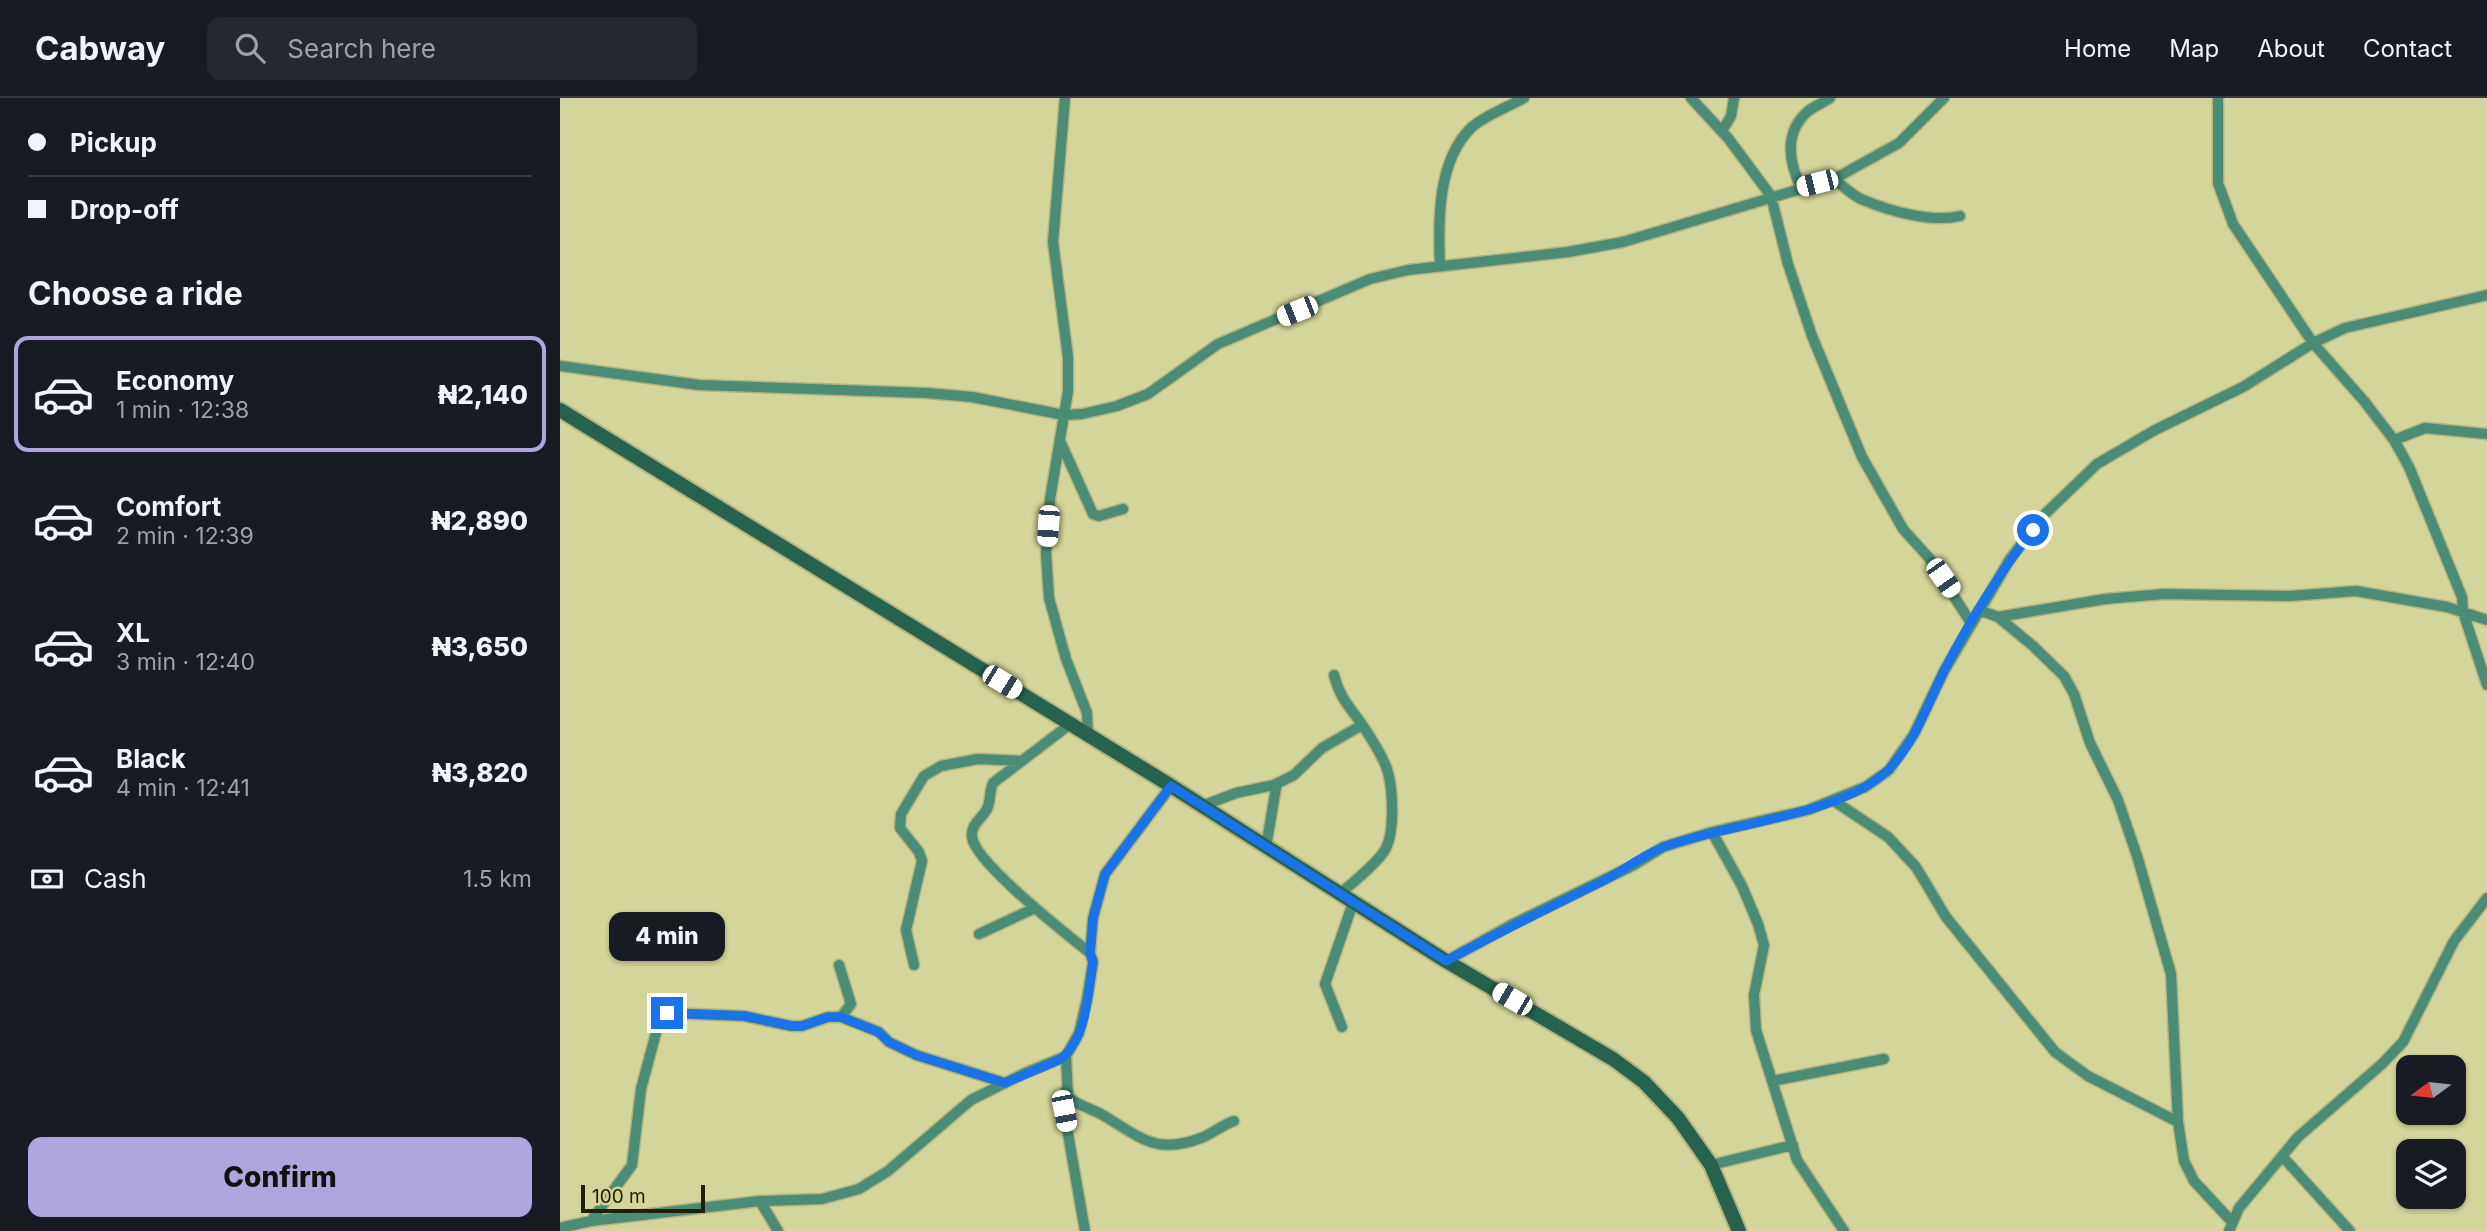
<!DOCTYPE html>
<html lang="en">
<head>
<meta charset="utf-8">
<style>
  body { margin:0; font-family:Inter,sans-serif; background:#242831; color:#f1f3f6; height:100vh; display:flex; flex-direction:column; font-size:26px; white-space:nowrap }
  * { box-sizing:border-box; margin:0 }
  p { font-size:23px; color:#9ea1a6 }
  .icon { flex:none; width:38px; height:38px; fill:none; stroke:currentColor; stroke-width:2; stroke-linecap:round; stroke-linejoin:round }
  .map { position:relative; flex:1; overflow:hidden }
  .details { display:flex; flex-direction:column; background:#171b24; width:560px }
  .details>* { flex:none }
  .top-card { display:grid; align-content:center; height:154px; padding:0 28px; background:#171b24 }
  .needle { width:46px; rotate:255deg }
  .fabs { position:absolute; left:1836px; top:957px; display:grid; gap:14px }
  .fabs a { display:grid; place-items:center; width:70px; height:70px; border-radius:14px; background:#171b24; box-shadow:0 2px 5px #0004; font-size:35px }
  .scale { position:absolute; left:21px; bottom:18px; width:124px; box-sizing:border-box; padding-left:7px; border:4px solid #202009; border-top:0; font-size:19px; line-height:24px; white-space:nowrap; color:#202009; -webkit-text-stroke:5px #d4d59a; paint-order:stroke }
  .end { position:absolute; width:32px; height:32px; margin:-16px; border:9px solid #1a73e8; background:#fff; box-shadow:0 0 0 4px #fff }
  .from { border-radius:50% }
  .bubble { position:absolute; height:49px; border-radius:14px; background:#171b24; box-shadow:0 2px 5px #0004; font-size:23px; font-weight:800; line-height:49px; text-align:center }
  .car { position:absolute; width:21px; height:42px; margin:-21px -10px; border-radius:9px; box-shadow:0 0 5px 2px #0007; background:linear-gradient(#fff 24%,#345 0 40%,#fff 0 76%,#345 0 86%,#fff 0) }
  .top-card b { display:flex; align-items:center; gap:24px; height:66px; font-size:26px }
  .top-card b+b { border-top:2px solid #363941 }
  .top-card i { width:18px; height:18px; background:#f1f3f6 }
  ul { padding:0; list-style:none }
  li { display:flex; align-items:center; gap:21px; height:116px; margin:0 14px 10px; padding:0 14px; border:4px solid transparent; border-radius:14px }
  li div { flex:1 }
  li b { display:block; font-size:26px }
  li em { font-style:normal; font-weight:800 }
  li.on { border-color:#b1a5dd }
  li>.icon { width:63px; height:63px; stroke-width:1.5 }
  h2 { padding:0 28px; font-size:32px; line-height:84px }
  .pay { display:flex; align-items:center; gap:18px; height:77px; padding:0 28px; font-size:26px }
  .pay p { margin-inline-start:auto }
  .primary-button { display:flex; gap:14px; margin-top:auto; padding:14px 28px }
  .primary-button a { flex:1; height:80px; border-radius:14px; background:#b1a5dd; color:#111; font-size:28px; font-weight:800; line-height:80px; text-align:center }
  header { display:flex; align-items:center; gap:42px; box-sizing:border-box; height:98px; padding:0 35px; background:#171b24; border-bottom:2px solid #363941 }
  header strong { font-size:33px }
  nav { display:flex; gap:38px; margin-inline-start:auto; font-size:24px }
  .search { width:490px; height:63px; background:#242831; display:flex; align-items:center; gap:18px; box-sizing:border-box; padding:0 24px; border-radius:14px; color:#9ea1a6; font-size:26px }
  main { display:flex; flex:1; min-height:0 }
  .map>svg:first-child { display:block }
  .lines { fill:none; stroke-linecap:round; stroke-linejoin:round }
  .street-casing { stroke:#b4b480; stroke-width:13 }
  .secondary-casing { stroke:#b4b480; stroke-width:18 }
  .street { stroke:#4a8c75; stroke-width:10 }
  .secondary { stroke:#27624f; stroke-width:14 }
  .route { stroke:#1a73e8; stroke-width:9 }
</style>
</head>
<body>
<header>
<strong>Cabway</strong>
<div class="search"><svg class="icon" aria-label="search" viewBox="0 0 24 24"><circle cx="10" cy="10" r="6"/><path d="M15 15l6 6"/></svg>Search here</div>
<nav><a>Home</a><a>Map</a><a>About</a><a>Contact</a></nav>
</header>
<main>
<section class="details">
<div class="top-card">
<b><i class="from"></i>Pickup</b>
<b><i></i>Drop-off</b>
</div>
<h2>Choose a ride</h2>
<ul>
<li class="on"><svg class="icon" aria-label="car" viewBox="0 0 24 24"><path d="M5 17H2v-5l4-1 3-4h7l3 4 3 1v5h-3M9 17h6M6 11h13"/><circle cx="7" cy="17" r="2"/><circle cx="17" cy="17" r="2"/></svg><div><b>Economy</b><p>1 min · 12:38</p></div><em>₦2,140</em></li>
<li><svg class="icon" aria-label="car" viewBox="0 0 24 24"><path d="M5 17H2v-5l4-1 3-4h7l3 4 3 1v5h-3M9 17h6M6 11h13"/><circle cx="7" cy="17" r="2"/><circle cx="17" cy="17" r="2"/></svg><div><b>Comfort</b><p>2 min · 12:39</p></div><em>₦2,890</em></li>
<li><svg class="icon" aria-label="car" viewBox="0 0 24 24"><path d="M5 17H2v-5l4-1 3-4h7l3 4 3 1v5h-3M9 17h6M6 11h13"/><circle cx="7" cy="17" r="2"/><circle cx="17" cy="17" r="2"/></svg><div><b>XL</b><p>3 min · 12:40</p></div><em>₦3,650</em></li>
<li><svg class="icon" aria-label="car" viewBox="0 0 24 24"><path d="M5 17H2v-5l4-1 3-4h7l3 4 3 1v5h-3M9 17h6M6 11h13"/><circle cx="7" cy="17" r="2"/><circle cx="17" cy="17" r="2"/></svg><div><b>Black</b><p>4 min · 12:41</p></div><em>₦3,820</em></li>
</ul>
<div class="pay"><svg class="icon" aria-label="cash" viewBox="0 0 24 24"><path d="M3 7h18v10H3z"/><circle cx="12" cy="12" r="2"/></svg>Cash<p>1.5 km</p></div>
<div class="primary-button"><a>Confirm</a></div>
</section>
<div class="map">
<svg width="1927" height="1133" viewBox="0 0 1927 1133">
  <rect width="100%" height="100%" fill="#d4d59a"/>
  <g class="lines">
    <g class="street-casing">
      <path id="street" d="M505 0 493 144 508 259V293L490 401 486 455 489 500 506 561 527 615 528 638
        M1131 0 1168 40 1211 98 1228 166 1252 238 1302 359 1343 431 1370 461 1411 525
        M1658 0V85L1673 126 1753 245 1804 303 1834 342 1849 369 1902 499 1903 514 1927 587
        M1162 33 1171 18 1174 0
        M1274 81C1283 88 1292 97 1301 101 1329 113 1371 125 1400 118
        M1241 89C1229 65 1224 36 1246 15 1252 9 1263 5 1270 0
        M880 168C878 124 877 62 912 29 926 17 948 9 964 0
        M0 268 139 287 367 295 412 299 504 317 522 316 557 308 588 296 658 246 810 181 848 172 1008 154 1063 144 1274 81 1339 45 1384 0
        M1834 342 1865 330 1927 336
        M501 345 533 416 539 418 563 411
        M1419 512 1438 519 1473 548 1504 578 1514 596 1530 645 1558 702 1578 761 1611 876 1618 1024 1624 1063 1634 1083 1672 1124
        M1438 519 1545 501 1604 496 1730 498 1796 493 1887 509 1927 522
        M774 577C780 601 790 609 803 628 811 640 822 657 827 671 833 690 836 738 823 755 812 770 794 783 780 796
        M509 627 433 685C429 694 431 703 427 711 421 722 408 728 413 743 422 769 506 836 530 855
        M1274 703 1328 739 1356 769 1386 819 1495 954 1528 978 1618 1024
        M642 708 676 695 714 687 734 677 762 650 802 627
        M1152 734 1182 788 1198 826 1204 847 1194 897 1196 932 1237 1062 1284 1133
        M706 749 716 690 714 687
        M419 836 475 810
        M886 863 951 827 1074 767 1103 749 1152 734 1248 712 1305 689 1329 672 1354 636 1384 573 1450 461 1484 417 1537 366 1595 332 1683 289 1753 245 1785 230 1927 197
        M279 867 291 906 281 919 319 934 329 944 356 957 445 985
        M354 867 346 832 362 763 359 754 340 730 341 716 364 678 381 668 418 661 462 663
        M782 929 765 886 793 805
        M506 958 508 999C518 1008 534 1011 546 1019 581 1040 597 1057 641 1040 652 1036 662 1027 674 1023
        M1212 983 1324 961
        M506 992 504 1013 525 1133
        M1722 1058 1790 1133
        M1151 1067 1233 1047
        M200 1103 218 1133
        M31 1123 72 1067 81 991 100 920 107 915 184 918 231 928H242L268 919H281
        M0 1130 31 1123 200 1103 262 1101 299 1091 328 1073 411 1002 465 975 506 958 519 935 527 901 533 864 530 855 533 820 545 776 611 688
        M1669 1133 1679 1110 1738 1039 1822 966 1843 944 1894 843 1927 800"/>
    </g>
    <g class="secondary-casing">
      <path id="secondary" d="M0 312 608 686 886 863 1053 961 1084 984 1118 1020 1151 1067 1179 1133"/>
    </g>
    <use href="#street" class="street"/>
    <use href="#secondary" class="secondary"/>
  </g>
  <g class="lines">
    <path class="route" d="M107 915 184 918 232 928H242L268 919H281L318 934 329 944 356 957 445 985 499 962C527 943 528 895 533 864L530 855 533 820 545 776 611 688 886 863C937 835 989 810 1041 784 1063 773 1084 756 1106 748 1167 726 1286 716 1329 671 1355 644 1367 608 1383 575 1408 525 1439 476 1473 432"/>
  </g>
</svg>
<div class="fabs">
<a><svg class="needle" viewBox="-14 -14 28 28"><path d="M0-13l5 13h-10z" fill="#e53935"/><path d="M0 13l5-13h-10z" fill="#9ea1a6"/></svg></a>
<a><svg class="icon" aria-label="layers" viewBox="0 0 24 24"><path d="M12 4l9 5-9 5-9-5zM3 14l9 5 9-5"/></svg></a>
</div>
<div class="scale">100 m</div>
<i class="end from" style="left:1473px;top:432px"></i>
<i class="end" style="left:107px;top:915px"></i>
<div class="bubble" style="left:49px;top:814px;width:116px">4 min</div>
<i class="car" style="left:1257px;top:85px;rotate:256deg"></i>
<i class="car" style="left:737px;top:213px;rotate:248deg"></i>
<i class="car" style="left:488px;top:428px;rotate:184deg"></i>
<i class="car" style="left:1383px;top:480px;rotate:145deg"></i>
<i class="car" style="left:442px;top:584px;rotate:122deg"></i>
<i class="car" style="left:952px;top:901px;rotate:300deg"></i>
<i class="car" style="left:504px;top:1013px;rotate:169deg"></i>
</div>
</main>
</body>
</html>
